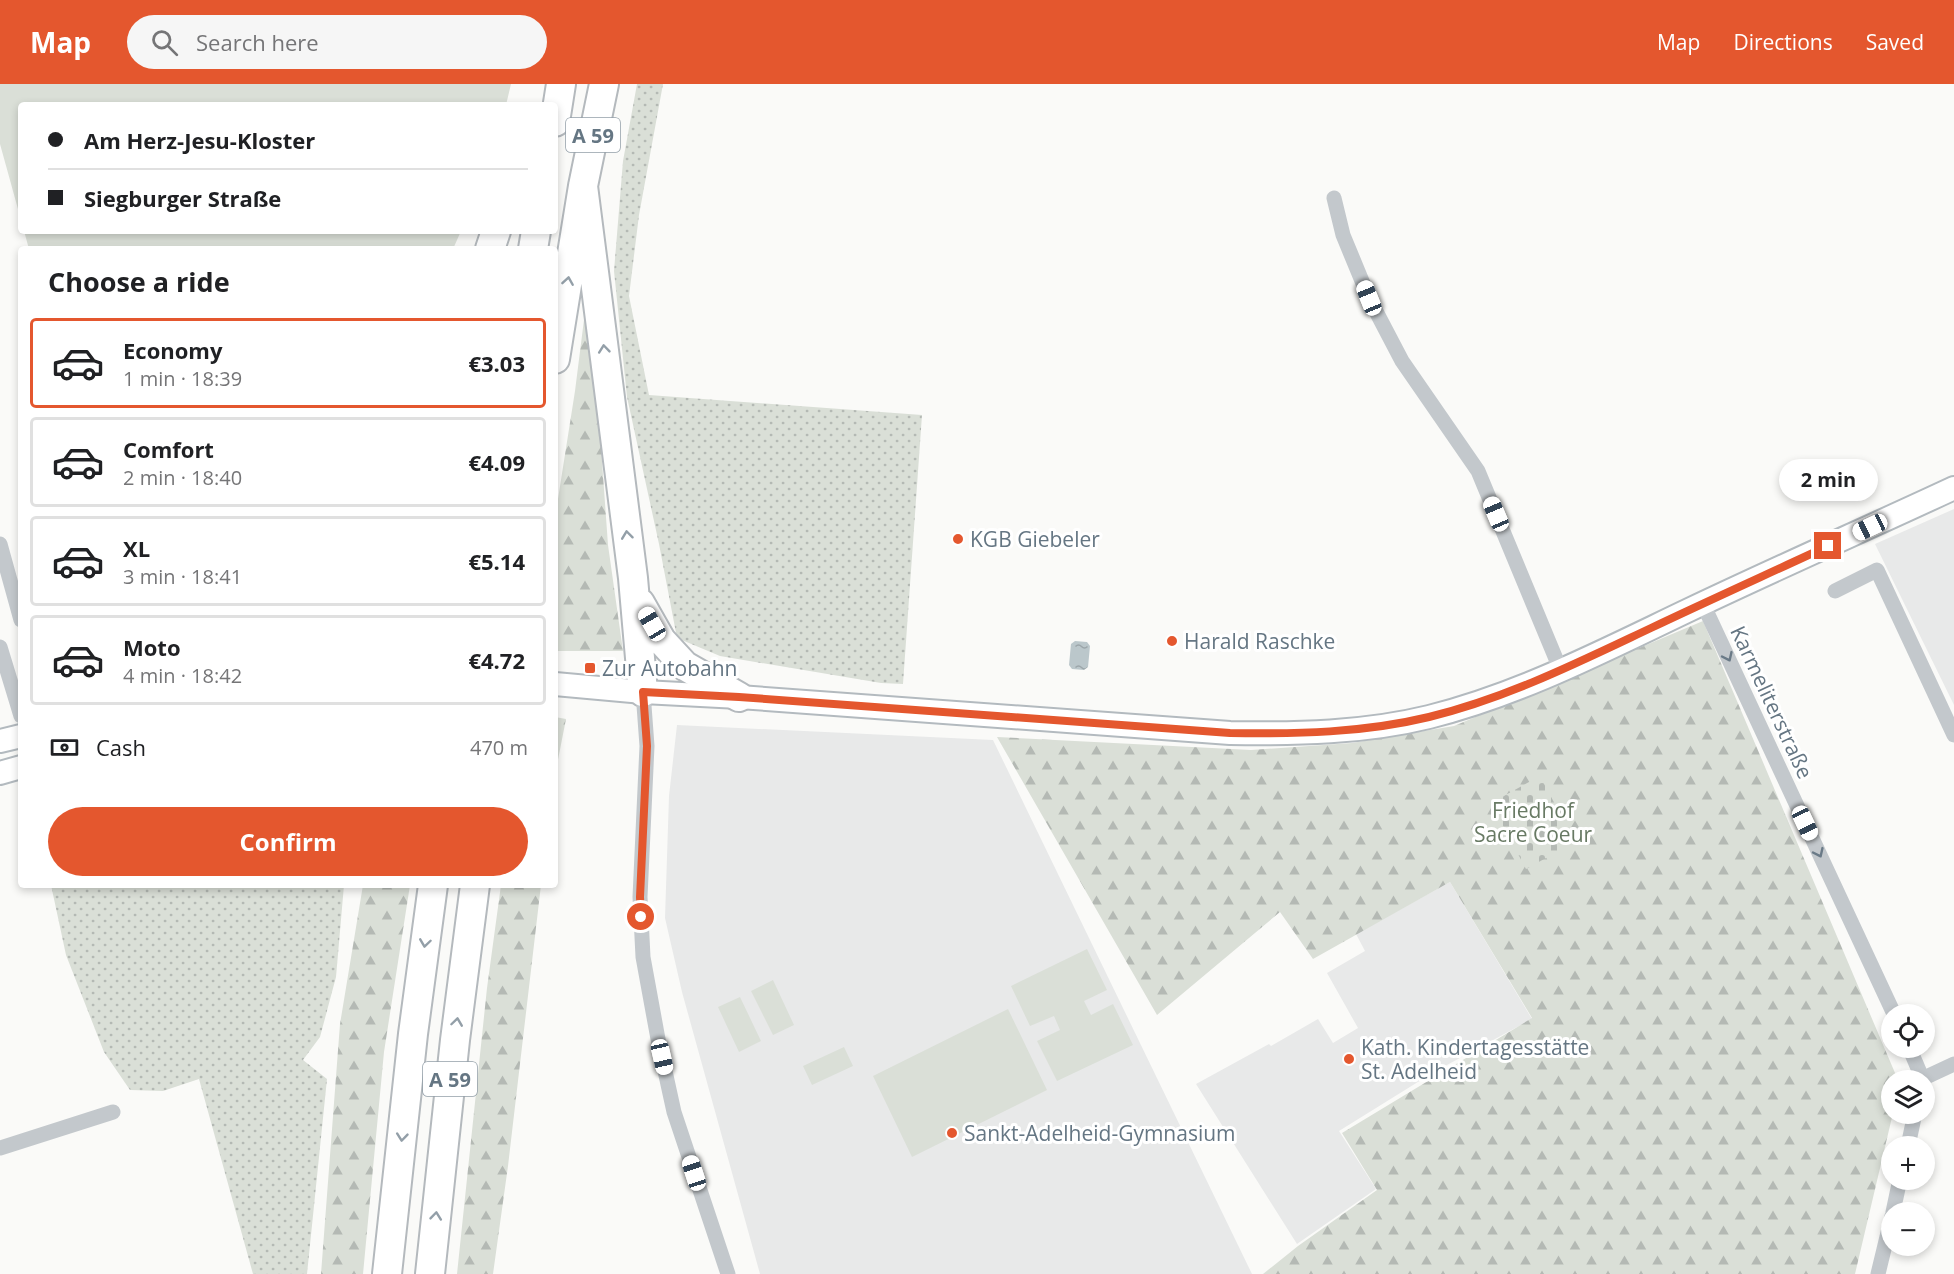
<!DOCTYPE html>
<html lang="en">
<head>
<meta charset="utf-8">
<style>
  body { margin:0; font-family:"Open Sans",sans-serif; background:#f6f6f6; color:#202124; height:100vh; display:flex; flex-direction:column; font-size:22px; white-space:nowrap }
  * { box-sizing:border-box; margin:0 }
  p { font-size:20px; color:#757577 }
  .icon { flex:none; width:33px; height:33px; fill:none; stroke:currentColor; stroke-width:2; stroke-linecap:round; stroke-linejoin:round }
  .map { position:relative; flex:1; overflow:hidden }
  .panel { position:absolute; left:18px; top:162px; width:540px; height:642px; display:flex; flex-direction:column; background:#fff; border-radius:6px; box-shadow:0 3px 9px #0003 }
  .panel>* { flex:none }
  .banner { position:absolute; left:18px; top:18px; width:540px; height:132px; border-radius:6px; box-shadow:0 3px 9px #0003; display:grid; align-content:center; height:132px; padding:0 30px; background:#fff }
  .fabs { position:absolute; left:1881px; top:920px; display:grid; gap:12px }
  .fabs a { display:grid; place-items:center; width:54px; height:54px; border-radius:50%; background:#fff; box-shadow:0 3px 9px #0003; font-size:30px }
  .end { position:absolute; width:27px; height:27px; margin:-14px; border:8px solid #e4572e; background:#fff; box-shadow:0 0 0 3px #fff }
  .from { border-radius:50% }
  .bubble { position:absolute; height:42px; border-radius:21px; background:#fff; box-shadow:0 3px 9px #0003; font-size:20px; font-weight:700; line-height:42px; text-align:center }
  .car { position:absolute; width:18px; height:36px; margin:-18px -9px; border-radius:8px; box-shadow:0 0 4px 2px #0007; background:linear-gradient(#fff 24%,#345 0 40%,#fff 0 76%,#345 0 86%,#fff 0) }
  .banner b { display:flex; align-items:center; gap:21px; height:57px; font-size:22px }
  .banner b+b { border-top:2px solid #e0e0e0 }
  .banner i { width:15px; height:15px; background:#202124 }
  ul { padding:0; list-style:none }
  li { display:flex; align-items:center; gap:18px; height:90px; margin:0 12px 9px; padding:0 18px; border:3px solid #e0e0e0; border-radius:6px }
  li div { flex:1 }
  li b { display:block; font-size:22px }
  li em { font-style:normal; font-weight:700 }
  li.on { border-color:#e4572e }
  li>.icon { width:54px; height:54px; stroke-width:1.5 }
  h2 { padding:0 30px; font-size:27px; line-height:72px }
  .pay { display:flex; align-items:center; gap:15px; height:66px; padding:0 30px; font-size:22px }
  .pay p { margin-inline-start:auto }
  .cta { display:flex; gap:12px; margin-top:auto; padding:12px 30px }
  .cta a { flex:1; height:69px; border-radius:36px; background:#e4572e; color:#fff; font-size:24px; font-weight:700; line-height:69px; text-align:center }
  header { display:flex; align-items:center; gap:36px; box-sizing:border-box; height:84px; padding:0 30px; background:#e4572e; color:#fff }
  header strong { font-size:28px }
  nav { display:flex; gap:33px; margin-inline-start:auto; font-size:21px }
  .search { width:420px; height:54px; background:#f6f6f6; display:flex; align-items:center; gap:15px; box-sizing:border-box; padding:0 21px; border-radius:33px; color:#757577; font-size:22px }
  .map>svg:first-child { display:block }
  .built { fill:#e8e9e9 }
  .grass { fill:url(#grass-dots) }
  .forest { fill:url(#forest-firs) }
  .cemetery { fill:url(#cemetery-stones) }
  .green { fill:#dadfd7 }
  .water { fill:url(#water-ripples) }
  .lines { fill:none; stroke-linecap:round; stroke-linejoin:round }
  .secondary-casing { stroke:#b3babf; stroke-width:26 }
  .motorway-casing { stroke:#b4b9bd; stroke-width:32 }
  .minor { stroke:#c3c8cc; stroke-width:15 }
  .secondary { stroke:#fff; stroke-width:22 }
  .motorway { stroke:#fff; stroke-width:28 }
  .oneway { stroke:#939fa8 }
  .oneway2 { stroke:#6a7a87 }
  .route { stroke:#e4572e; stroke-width:8 }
  .poi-dot { fill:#e4572e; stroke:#fff; stroke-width:2 }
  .labels { text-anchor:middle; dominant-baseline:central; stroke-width:6; stroke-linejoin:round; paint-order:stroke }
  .shield { fill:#fff; stroke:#939fa8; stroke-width:1.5 }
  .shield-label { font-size:20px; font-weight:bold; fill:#657683 }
  .poi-label { font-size:21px; fill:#657683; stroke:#fff; text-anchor:start }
  .street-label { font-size:21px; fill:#657683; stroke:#fff }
  .park-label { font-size:21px; fill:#687a64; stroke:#fff }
</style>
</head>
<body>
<header>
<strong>Map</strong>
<div class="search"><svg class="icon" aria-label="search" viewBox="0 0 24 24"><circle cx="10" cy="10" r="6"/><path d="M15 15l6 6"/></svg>Search here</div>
<nav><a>Map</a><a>Directions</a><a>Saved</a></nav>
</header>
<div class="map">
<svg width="1954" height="1190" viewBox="0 0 1954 1190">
  <defs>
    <pattern id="grass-dots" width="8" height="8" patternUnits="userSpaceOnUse" patternTransform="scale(1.5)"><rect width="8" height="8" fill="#dadfd7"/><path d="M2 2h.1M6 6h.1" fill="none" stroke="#b4b9b4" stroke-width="1.8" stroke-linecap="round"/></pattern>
    <pattern id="forest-firs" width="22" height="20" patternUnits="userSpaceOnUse" patternTransform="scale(1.5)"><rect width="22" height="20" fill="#dadfd7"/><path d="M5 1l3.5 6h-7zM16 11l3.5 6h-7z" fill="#b4b9b4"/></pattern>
    <pattern id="cemetery-stones" width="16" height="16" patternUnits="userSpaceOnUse" patternTransform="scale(1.5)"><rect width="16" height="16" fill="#dadfd7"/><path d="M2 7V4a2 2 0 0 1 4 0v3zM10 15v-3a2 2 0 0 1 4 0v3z" fill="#b4b9b4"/></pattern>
    <pattern id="water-ripples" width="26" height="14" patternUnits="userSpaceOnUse" patternTransform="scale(1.5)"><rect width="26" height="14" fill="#bbc7cb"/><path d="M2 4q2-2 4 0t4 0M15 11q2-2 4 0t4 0" fill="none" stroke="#9ca6aa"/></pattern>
  </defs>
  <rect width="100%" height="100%" fill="#fafaf8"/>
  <path class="built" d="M1954 425V621L1875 460Z
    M677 641 993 656 1252 1190H760L682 908 665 834 669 712Z
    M1450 798 1532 935 1434 988 1339 1047 1376 1105 1297 1160 1196 1000 1269 960 1271 962 1318 935 1333 959 1358 944 1327 889 1365 867 1356 850Z"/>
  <path class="grass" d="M637 0H663L639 131 629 212 649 311 922 331 903 600 881 599 720 572 677 554 659 460 627 313 614 187 623 77Z
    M51 801H344L336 893 320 953 303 976 327 995 307 1190H253L199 995 163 1007 130 1006 104 968 66 871Z"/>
  <path class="forest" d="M589 196 608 461 623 567H555V434L575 307Z
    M1703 537 1898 996H1892L1893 1029 1855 1190H1263L1298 1162 1377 1106 1342 1049 1532 934 1450 798 1313 875 1280 828 1157 931 997 653 1251 666 1352 659 1454 642Z
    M555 633 566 635 555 691Z
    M363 801H410L384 968 363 1190H321L340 940Z
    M501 801H541L508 1082 493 1190H457L487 904Z"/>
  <path class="cemetery" d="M1540 692 1575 758 1526 785 1491 719Z"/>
  <path class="green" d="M0 0H511L506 21H21V136L0 60Z
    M24 147H461L453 165H29Z
    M1087 865 1107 906 1084 917 1091 931 1113 920 1133 961 1057 997 1037 957 1060 946 1054 932 1030 942 1011 902Z
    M773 896 794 941 773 951 751 907Z
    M740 913 761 957 739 968 718 923Z
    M1008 925 1047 1006 912 1073 873 992Z
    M844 963 853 982 812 1001 803 982Z"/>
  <path class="water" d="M1075 557 1087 558 1090 562 1088 583 1084 586 1072 585 1069 581 1071 560Z"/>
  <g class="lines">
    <g class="secondary-casing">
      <path id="secondary" d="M555 600 643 608 739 613 1230 649C1297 650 1364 649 1429 633 1521 610 1605 566 1689 526 1777 484 1866 445 1954 404
        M0 657 21 652
        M0 689 21 683"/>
    </g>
    <g class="motorway-casing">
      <path id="motorway" d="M555 38 561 0
        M583 102 633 494 643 608
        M490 165 496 147
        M533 165 536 147
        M555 275 583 102 604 0
        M640 519 661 556 685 582 739 613
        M387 1190 413 950 433 801
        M430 1190 455 956 475 801"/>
    </g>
    <path class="minor" d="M1334 114 1343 151 1369 214 1402 277 1478 387 1561 587
      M0 460 21 536
      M1835 507 1877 486 1954 651
      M1703 520 1894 930
      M0 563 21 632
      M643 608 647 662 640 813 643 873 658 955 674 1028 728 1190
      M1909 963 1923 996
      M1924 994 1954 980
      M1908 1062 1915 1029
      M0 1064 113 1028
      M1893 1128 1900 1095
      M1878 1190 1892 1132"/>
    <use href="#secondary" class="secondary"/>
    <use href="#motorway" class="motorway"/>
  </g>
  <defs><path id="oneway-chevron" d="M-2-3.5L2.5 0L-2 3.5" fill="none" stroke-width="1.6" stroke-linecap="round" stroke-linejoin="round" transform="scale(1.5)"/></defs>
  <g class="oneway">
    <use href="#oneway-chevron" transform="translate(568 197) rotate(-81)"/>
    <use href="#oneway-chevron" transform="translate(604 265) rotate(-96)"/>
    <use href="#oneway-chevron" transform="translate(627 451) rotate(-97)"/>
    <use href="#oneway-chevron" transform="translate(425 859) rotate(98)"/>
    <use href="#oneway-chevron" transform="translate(457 938) rotate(-82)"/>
    <use href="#oneway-chevron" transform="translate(402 1053) rotate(96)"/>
    <use href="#oneway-chevron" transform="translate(436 1132) rotate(-84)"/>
  </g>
  <g class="oneway2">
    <use href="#oneway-chevron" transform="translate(1728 573) rotate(65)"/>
    <use href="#oneway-chevron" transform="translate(1819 769) rotate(65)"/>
  </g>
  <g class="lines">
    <path class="route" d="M641 833 640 813 647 662 643 608 739 613 1230 649C1297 650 1363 649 1429 633 1507 614 1579 578 1651 544 1710 516 1770 489 1828 462"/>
  </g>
  <g class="poi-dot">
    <circle cx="958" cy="455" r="6"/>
    <circle cx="1172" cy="557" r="6"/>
    <rect x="584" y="578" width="12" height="12" rx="3"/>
    <circle cx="1349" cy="975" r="6"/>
    <circle cx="952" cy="1049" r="6"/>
  </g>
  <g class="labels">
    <g class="shield">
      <rect x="566" y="34" width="54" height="34" rx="4.5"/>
      <rect x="423" y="978" width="54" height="34" rx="4.5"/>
    </g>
    <g class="shield-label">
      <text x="593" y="51">A 59</text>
      <text x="450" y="995">A 59</text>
    </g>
    <g class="poi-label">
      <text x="970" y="455">KGB Giebeler</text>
      <text x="1184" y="557">Harald Raschke</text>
      <text x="602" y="584">Zur Autobahn</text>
      <text x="1361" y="963">Kath. Kindertagesstätte<tspan x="1361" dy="24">St. Adelheid</tspan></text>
      <text x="964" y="1049">Sankt-Adelheid-Gymnasium</text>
    </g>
    <g class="street-label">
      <text transform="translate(1772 618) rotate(65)">Karmeliterstraße</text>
    </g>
    <g class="park-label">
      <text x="1533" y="726">Friedhof<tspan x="1533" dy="24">Sacre Coeur</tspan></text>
    </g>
  </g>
</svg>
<div class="fabs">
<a><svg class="icon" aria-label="locate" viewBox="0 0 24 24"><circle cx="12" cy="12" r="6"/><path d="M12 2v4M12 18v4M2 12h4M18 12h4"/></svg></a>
<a><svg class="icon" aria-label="layers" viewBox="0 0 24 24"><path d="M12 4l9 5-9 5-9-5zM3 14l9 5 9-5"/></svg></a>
<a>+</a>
<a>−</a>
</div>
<i class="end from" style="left:641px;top:833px"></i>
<i class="end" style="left:1828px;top:462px"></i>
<div class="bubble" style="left:1779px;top:375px;width:99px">2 min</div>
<i class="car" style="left:1369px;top:214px;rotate:338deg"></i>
<i class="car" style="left:1496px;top:430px;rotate:337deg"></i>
<i class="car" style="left:1870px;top:443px;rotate:245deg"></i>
<i class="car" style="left:652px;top:540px;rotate:330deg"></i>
<i class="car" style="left:1805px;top:739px;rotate:155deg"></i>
<i class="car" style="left:662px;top:973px;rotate:167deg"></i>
<i class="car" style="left:694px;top:1089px;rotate:342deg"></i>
<div class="banner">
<b><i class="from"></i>Am Herz-Jesu-Kloster</b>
<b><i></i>Siegburger Straße</b>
</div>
<section class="panel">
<h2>Choose a ride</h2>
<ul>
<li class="on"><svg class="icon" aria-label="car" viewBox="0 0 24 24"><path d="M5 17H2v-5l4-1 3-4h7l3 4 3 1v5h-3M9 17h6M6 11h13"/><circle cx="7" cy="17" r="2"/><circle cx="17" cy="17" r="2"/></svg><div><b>Economy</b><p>1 min · 18:39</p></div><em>€3.03</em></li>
<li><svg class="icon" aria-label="car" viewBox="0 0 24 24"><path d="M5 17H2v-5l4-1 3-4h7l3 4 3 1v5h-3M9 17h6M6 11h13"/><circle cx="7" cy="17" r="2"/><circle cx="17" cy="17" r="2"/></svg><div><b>Comfort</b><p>2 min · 18:40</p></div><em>€4.09</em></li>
<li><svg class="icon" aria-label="car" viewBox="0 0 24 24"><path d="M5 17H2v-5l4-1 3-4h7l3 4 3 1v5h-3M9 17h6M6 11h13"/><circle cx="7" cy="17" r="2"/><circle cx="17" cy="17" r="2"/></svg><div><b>XL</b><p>3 min · 18:41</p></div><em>€5.14</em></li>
<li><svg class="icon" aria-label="car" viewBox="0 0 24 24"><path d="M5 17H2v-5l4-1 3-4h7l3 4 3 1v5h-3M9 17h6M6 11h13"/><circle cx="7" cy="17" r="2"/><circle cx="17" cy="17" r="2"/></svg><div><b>Moto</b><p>4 min · 18:42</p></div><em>€4.72</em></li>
</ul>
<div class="pay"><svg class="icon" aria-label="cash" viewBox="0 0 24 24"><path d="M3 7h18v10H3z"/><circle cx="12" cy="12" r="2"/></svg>Cash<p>470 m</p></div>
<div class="cta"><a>Confirm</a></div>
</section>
</div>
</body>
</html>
